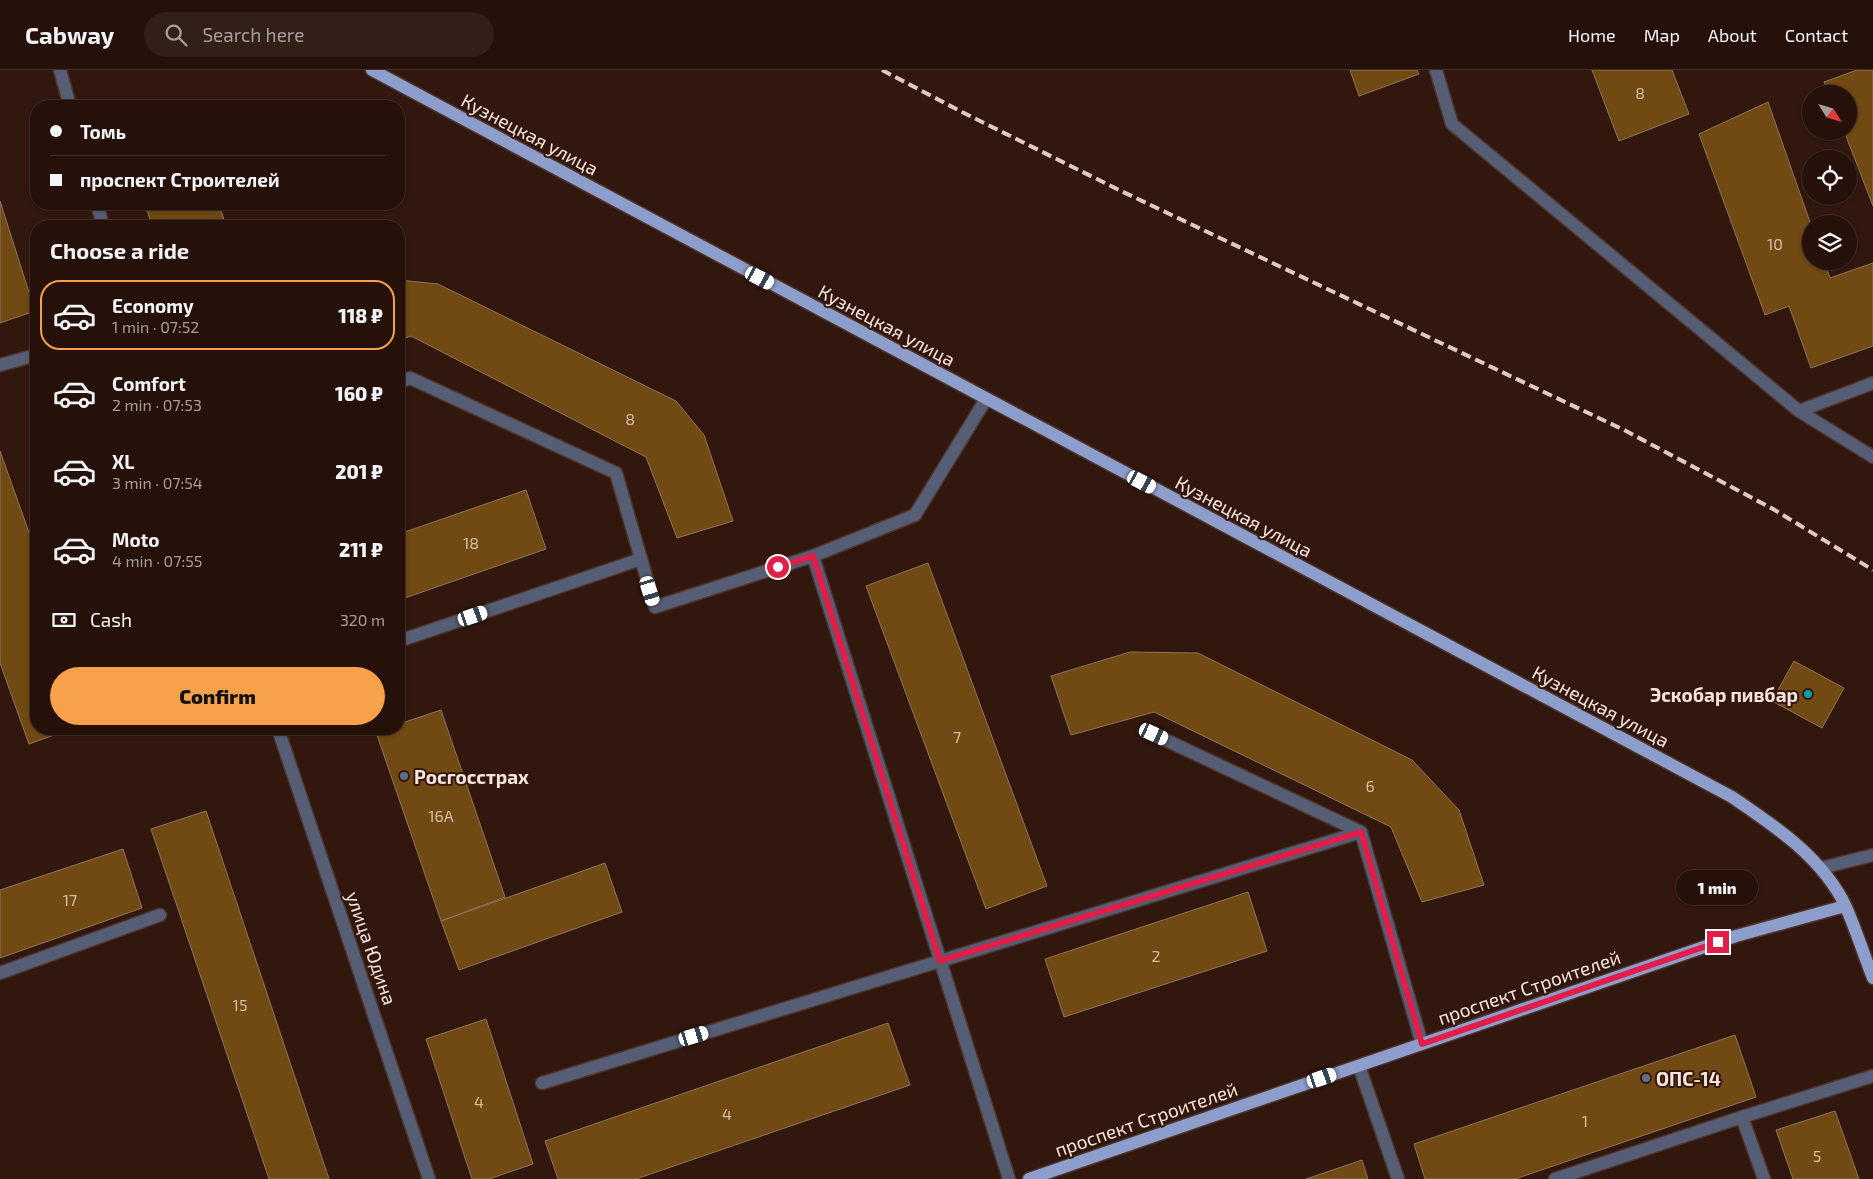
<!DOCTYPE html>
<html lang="en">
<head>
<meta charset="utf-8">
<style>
  body { margin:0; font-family:"Exo 2",sans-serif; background:#321f18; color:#f1f3f6; height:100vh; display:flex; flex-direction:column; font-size:19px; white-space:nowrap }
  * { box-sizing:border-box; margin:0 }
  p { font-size:16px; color:#a49d9c }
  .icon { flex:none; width:28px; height:28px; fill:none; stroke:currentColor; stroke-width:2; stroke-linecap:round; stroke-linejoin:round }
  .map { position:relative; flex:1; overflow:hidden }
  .drawer { position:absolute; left:30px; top:150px; width:375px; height:515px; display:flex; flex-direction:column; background:#26110a; border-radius:20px; box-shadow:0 1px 4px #0004,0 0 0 1px #42312b }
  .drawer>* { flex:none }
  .top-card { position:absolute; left:30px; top:30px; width:375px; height:110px; border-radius:20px; box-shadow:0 1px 4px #0004,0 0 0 1px #42312b; display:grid; align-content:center; height:110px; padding:0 20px; background:#26110a }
  .needle { width:32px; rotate:127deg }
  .tools { position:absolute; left:1802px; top:15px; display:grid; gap:10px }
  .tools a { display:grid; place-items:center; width:55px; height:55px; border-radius:50%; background:#26110a; box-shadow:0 1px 4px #0004,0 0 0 1px #42312b; font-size:25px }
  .end { position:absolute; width:22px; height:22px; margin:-11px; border:6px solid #e11d48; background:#fff; box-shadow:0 0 0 2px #fff }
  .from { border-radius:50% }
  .bubble { position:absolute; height:35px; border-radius:18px; background:#26110a; box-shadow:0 1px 4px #0004,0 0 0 1px #42312b; font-size:16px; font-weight:800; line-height:35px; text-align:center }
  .car { position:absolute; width:15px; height:30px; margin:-15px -8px; border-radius:6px; box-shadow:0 0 4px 1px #0007; background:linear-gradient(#fff 24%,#345 0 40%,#fff 0 76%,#345 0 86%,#fff 0) }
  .top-card b { display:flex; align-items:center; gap:18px; height:48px; font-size:19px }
  .top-card b+b { border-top:1px solid #42312b }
  .top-card i { width:12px; height:12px; background:#f1f3f6 }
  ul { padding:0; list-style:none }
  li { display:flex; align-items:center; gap:15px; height:70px; margin:0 10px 8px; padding:0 10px; border:2px solid transparent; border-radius:20px }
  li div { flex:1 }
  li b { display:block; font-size:19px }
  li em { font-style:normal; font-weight:800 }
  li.active { border-color:#f7a14a }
  li>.icon { width:45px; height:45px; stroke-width:1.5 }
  h2 { padding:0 20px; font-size:22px; line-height:60px }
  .pay { display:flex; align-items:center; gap:12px; height:55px; padding:0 20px; font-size:19px }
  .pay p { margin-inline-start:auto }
  .action { display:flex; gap:10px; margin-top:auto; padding:10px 20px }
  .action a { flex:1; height:58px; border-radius:30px; background:#f7a14a; color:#111; font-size:20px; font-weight:800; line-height:58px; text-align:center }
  header { display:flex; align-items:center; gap:30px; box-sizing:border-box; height:70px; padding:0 25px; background:#26110a; border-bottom:1px solid #42312b }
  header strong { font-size:24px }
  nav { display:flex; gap:28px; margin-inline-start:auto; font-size:18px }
  .search { width:350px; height:45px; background:#321f18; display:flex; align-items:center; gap:12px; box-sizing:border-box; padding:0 18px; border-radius:28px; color:#a49d9c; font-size:19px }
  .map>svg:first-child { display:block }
  .building { fill:#704913; stroke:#8d765d }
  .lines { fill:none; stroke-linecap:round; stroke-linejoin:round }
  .minor-casing { stroke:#4e342b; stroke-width:15 }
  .major-casing { stroke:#4e342b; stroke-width:15 }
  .minor { stroke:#565e75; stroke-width:12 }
  .major { stroke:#8d9dcc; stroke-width:12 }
  .rail { stroke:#decac3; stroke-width:4; stroke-dasharray:10 5; stroke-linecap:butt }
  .route { stroke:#e11d48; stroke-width:6 }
  .culture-dot { fill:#0f9aa8; stroke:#32170e; stroke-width:2 }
  .service-dot { fill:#5c6f8a; stroke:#32170e; stroke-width:2 }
  .labels { text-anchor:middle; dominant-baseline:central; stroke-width:4; stroke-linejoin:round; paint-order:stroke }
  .number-label { font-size:16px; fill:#d6beab }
  .street-label { font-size:19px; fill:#f8e5de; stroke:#32170e }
  .poi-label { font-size:19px; font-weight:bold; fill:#f8e5de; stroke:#32170e; text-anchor:start }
</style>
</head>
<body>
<header>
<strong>Cabway</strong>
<div class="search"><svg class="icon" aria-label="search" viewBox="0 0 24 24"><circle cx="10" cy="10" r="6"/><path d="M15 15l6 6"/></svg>Search here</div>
<nav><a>Home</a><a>Map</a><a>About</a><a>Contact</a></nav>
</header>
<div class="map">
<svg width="1873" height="1109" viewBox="0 0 1873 1109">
  <rect width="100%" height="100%" fill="#32170e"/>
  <path class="building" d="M1350 0H1417L1419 4 1359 26Z
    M1592 0H1672L1689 44 1619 71Z
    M1857 0H1873V136L1844 61H1849V24H1829L1824 12Z
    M1768 32 1811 155V191H1824L1830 208 1873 193V276L1811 298 1789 236 1765 245 1699 64Z
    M0 131 35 241 0 253Z
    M145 134H219L226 156H152Z
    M399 210 438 214 676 331 704 365 733 451 677 468 646 387 411 266 399 270Z
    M0 381 36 482V659H71L29 674 0 593Z
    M526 420 546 479 399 530V464Z
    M928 493 1047 816 986 839 866 516Z
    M1130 582 1198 583 1412 690 1459 740 1484 815 1422 832 1391 757 1154 642 1071 665 1051 606Z
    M1794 591 1844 618 1822 658 1772 631Z
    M441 640 505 827 441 851 376 662 386 659H399V654Z
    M206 741 329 1109H269L151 759Z
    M123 779 142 838 0 888V820Z
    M605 793 622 842 459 900 441 851Z
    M1248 822 1267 881 1064 947 1045 889Z
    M486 949 533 1094 489 1109H472L426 969Z
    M888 953 910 1015 636 1109H558L545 1071Z
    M1735 965 1756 1027 1515 1109H1425L1414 1074Z
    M1835 1041 1859 1109H1793L1776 1060Z
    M1362 1090 1368 1109H1306Z"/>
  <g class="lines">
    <g class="minor-casing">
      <path id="minor" d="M60 0 70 36
        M1436 0 1452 54 1799 341 1873 313
        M97 134 103 156
        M0 295 36 285
        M399 312 410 308 616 403 655 537 813 486
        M986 329 915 445 813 486 1009 1109
        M1799 341 1873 387
        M399 571 641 489
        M278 659 429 1109
        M1153 664 1361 762 1422 974
        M1821 798 1873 785
        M0 903 160 845
        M1359 996 1398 1109
        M542 1013 1361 762
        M1742 1047 1764 1109
        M1555 1109 1742 1047 1873 1006"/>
    </g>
    <g class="major-casing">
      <path id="major" d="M372 0 1732 727C1775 756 1823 788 1846 837 1856 860 1864 885 1873 908
        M1029 1109 1736 866 1845 836"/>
    </g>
    <use href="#minor" class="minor"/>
    <use href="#major" class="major"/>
    <path class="rail" d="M882 0 962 42 1119 120 1624 360 1773 439 1873 500"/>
  </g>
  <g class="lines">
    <path class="route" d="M778 497 813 486 940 891 1361 762 1422 974 1718 872"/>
  </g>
  <circle class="culture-dot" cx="1808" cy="624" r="5"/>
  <g class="service-dot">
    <circle cx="404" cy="706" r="5"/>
    <circle cx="1646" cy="1008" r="5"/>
  </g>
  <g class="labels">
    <g class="number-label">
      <text x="1640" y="22">8</text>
      <text x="1775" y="173">10</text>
      <text x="630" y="348">8</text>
      <text x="471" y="472">18</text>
      <text x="957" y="666">7</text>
      <text x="1370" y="715">6</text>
      <text x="441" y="745">16А</text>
      <text x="70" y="829">17</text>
      <text x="1156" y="885">2</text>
      <text x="240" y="934">15</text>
      <text x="479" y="1031">4</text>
      <text x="727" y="1043">4</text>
      <text x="1585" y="1050">1</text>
      <text x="1817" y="1085">5</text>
    </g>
    <g class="street-label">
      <text transform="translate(530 64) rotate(28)">Кузнецкая улица</text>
      <text transform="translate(887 255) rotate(28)">Кузнецкая улица</text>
      <text transform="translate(1244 446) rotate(28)">Кузнецкая улица</text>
      <text transform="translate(1601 636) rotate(28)">Кузнецкая улица</text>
      <text transform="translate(372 878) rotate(71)">улица Юдина</text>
      <text transform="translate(1529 917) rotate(-19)">проспект Строителей</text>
      <text transform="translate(1146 1049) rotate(-19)">проспект Строителей</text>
    </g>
    <g class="poi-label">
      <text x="1798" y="624" text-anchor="end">Эскобар пивбар</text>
      <text x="414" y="706">Росгосстрах</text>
      <text x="1656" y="1008">ОПС-14</text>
    </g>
  </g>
</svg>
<div class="tools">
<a><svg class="needle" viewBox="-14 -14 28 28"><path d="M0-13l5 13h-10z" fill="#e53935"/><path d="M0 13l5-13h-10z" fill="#a49d9c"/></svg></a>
<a><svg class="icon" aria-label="locate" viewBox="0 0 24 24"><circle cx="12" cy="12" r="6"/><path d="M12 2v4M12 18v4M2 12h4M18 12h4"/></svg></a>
<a><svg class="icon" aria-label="layers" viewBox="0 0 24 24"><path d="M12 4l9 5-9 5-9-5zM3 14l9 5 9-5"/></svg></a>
</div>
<i class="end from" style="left:778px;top:497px"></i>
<i class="end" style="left:1718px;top:872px"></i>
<div class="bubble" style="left:1676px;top:800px;width:82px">1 min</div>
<i class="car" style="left:760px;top:208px;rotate:118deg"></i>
<i class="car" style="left:1142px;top:412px;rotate:118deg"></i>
<i class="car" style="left:650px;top:521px;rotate:163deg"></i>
<i class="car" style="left:473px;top:546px;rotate:71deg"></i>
<i class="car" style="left:1154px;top:664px;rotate:115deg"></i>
<i class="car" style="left:694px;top:966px;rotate:73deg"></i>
<i class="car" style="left:1322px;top:1008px;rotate:71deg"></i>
<div class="top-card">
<b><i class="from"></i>Томь</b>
<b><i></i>проспект Строителей</b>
</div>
<section class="drawer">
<h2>Choose a ride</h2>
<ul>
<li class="active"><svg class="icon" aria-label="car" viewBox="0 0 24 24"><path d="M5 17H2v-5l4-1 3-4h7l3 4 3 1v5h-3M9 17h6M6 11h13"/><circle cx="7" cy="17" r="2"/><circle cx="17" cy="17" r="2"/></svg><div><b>Economy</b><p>1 min · 07:52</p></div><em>118 ₽</em></li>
<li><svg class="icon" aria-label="car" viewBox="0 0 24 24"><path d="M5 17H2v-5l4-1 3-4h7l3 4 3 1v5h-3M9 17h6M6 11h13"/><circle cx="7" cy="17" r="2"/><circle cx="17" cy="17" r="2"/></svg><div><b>Comfort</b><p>2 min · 07:53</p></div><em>160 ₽</em></li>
<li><svg class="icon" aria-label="car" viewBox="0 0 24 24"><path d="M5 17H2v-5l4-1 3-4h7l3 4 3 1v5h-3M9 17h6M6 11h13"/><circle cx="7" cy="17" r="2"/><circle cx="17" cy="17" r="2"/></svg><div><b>XL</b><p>3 min · 07:54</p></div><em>201 ₽</em></li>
<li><svg class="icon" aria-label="car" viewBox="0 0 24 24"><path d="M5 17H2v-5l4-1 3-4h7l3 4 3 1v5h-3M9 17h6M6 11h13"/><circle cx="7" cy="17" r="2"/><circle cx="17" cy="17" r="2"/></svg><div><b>Moto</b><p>4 min · 07:55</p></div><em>211 ₽</em></li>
</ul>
<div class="pay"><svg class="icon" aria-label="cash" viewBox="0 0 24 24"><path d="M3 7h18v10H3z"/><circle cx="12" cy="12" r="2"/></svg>Cash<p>320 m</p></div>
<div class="action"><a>Confirm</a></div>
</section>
</div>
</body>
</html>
